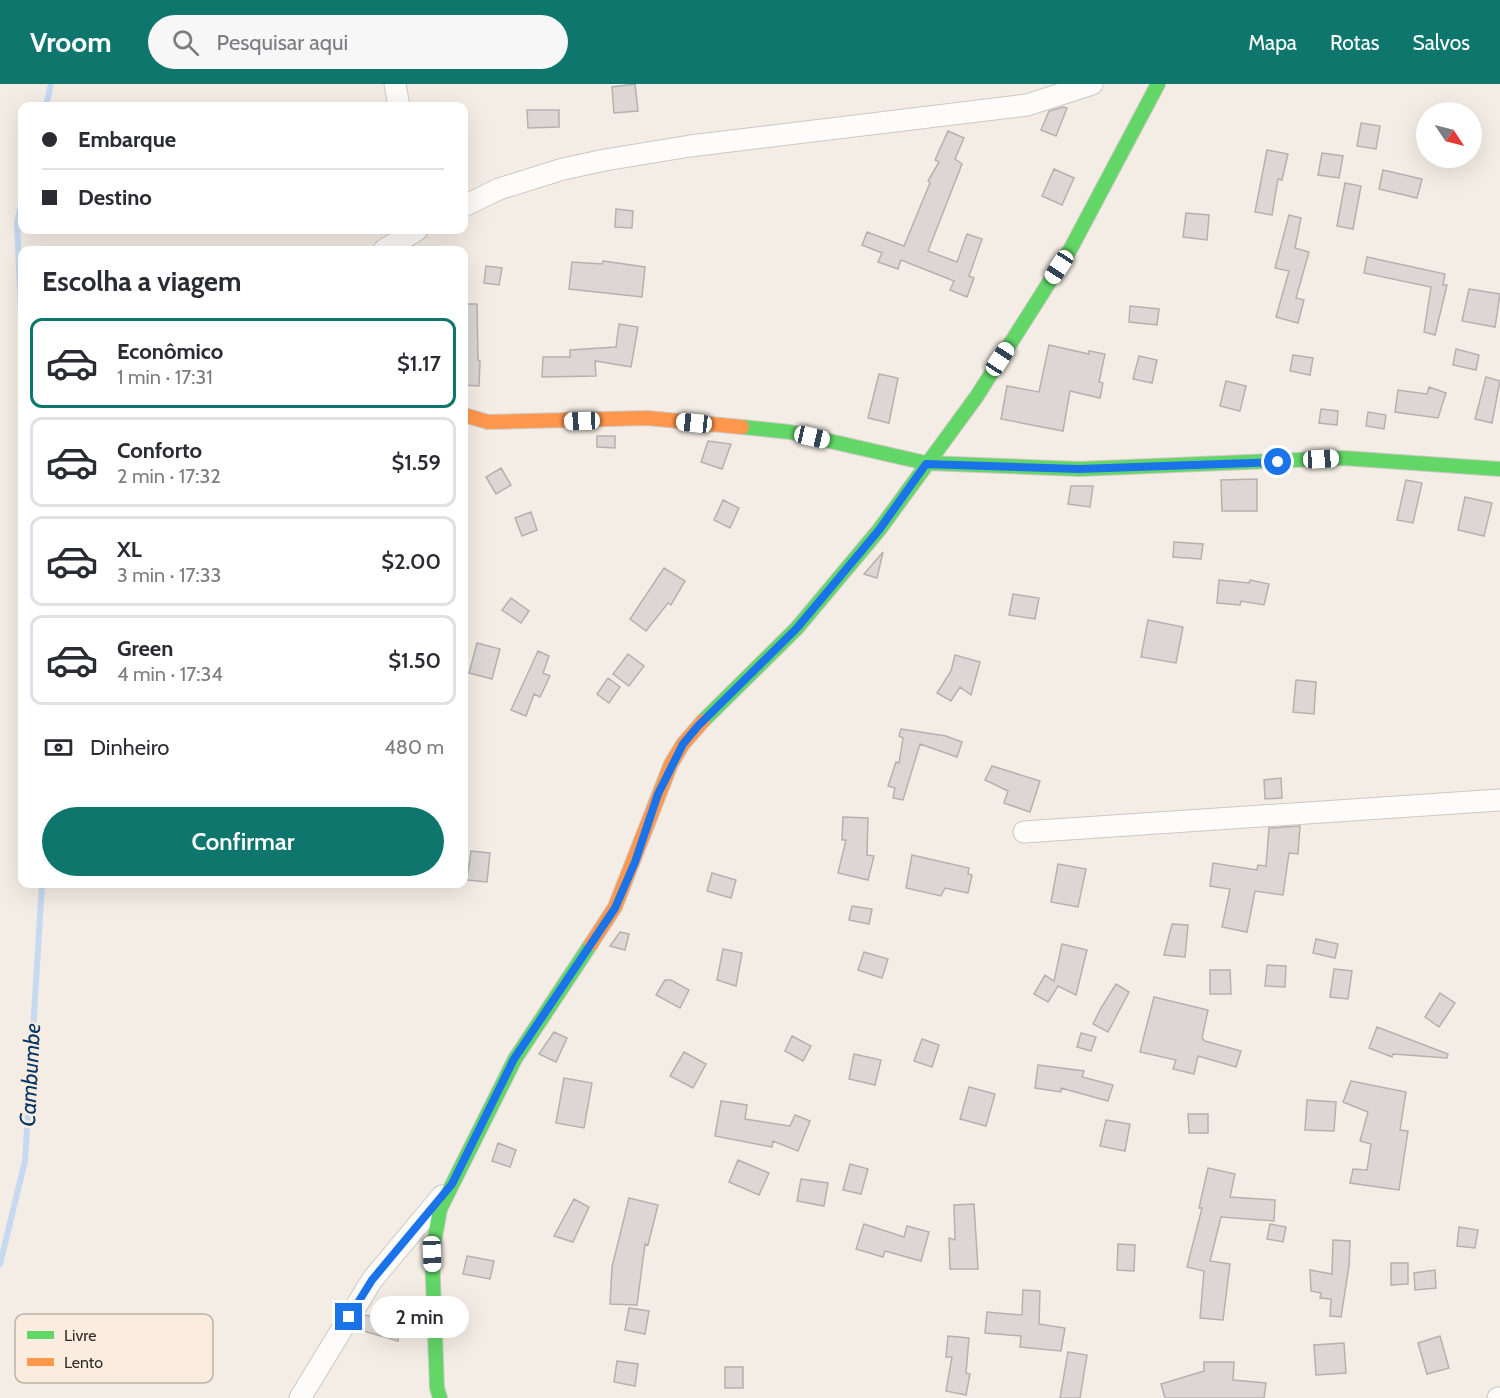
<!DOCTYPE html>
<html lang="pt">
<head>
<meta charset="utf-8">
<style>
  body { margin:0; font-family:Cabin,sans-serif; background:#f7f7f7; color:#2b2b33; height:100vh; display:flex; flex-direction:column; font-size:22px; white-space:nowrap }
  * { box-sizing:border-box; margin:0 }
  p { font-size:20px; color:#7c7c81 }
  .icon { flex:none; width:33px; height:33px; fill:none; stroke:currentColor; stroke-width:2; stroke-linecap:round; stroke-linejoin:round }
  .map { position:relative; flex:1; overflow:hidden }
  .sheet { position:absolute; left:18px; top:162px; width:450px; height:642px; display:flex; flex-direction:column; background:#fff; border-radius:12px; box-shadow:0 6px 24px #0002 }
  .sheet>* { flex:none }
  .top-card { position:absolute; left:18px; top:18px; width:450px; height:132px; border-radius:12px; box-shadow:0 6px 24px #0002; display:grid; align-content:center; height:132px; padding:0 24px; background:#fff }
  .needle { width:39px; rotate:125deg }
  .buttons { position:absolute; left:1416px; top:18px; display:grid; gap:12px }
  .buttons a { display:grid; place-items:center; width:66px; height:66px; border-radius:50%; background:#fff; box-shadow:0 6px 24px #0002; font-size:30px }
  .end { position:absolute; width:27px; height:27px; margin:-14px; border:8px solid #1a73e8; background:#fff; box-shadow:0 0 0 3px #fff }
  .from { border-radius:50% }
  .bubble { position:absolute; height:42px; border-radius:21px; background:#fff; box-shadow:0 6px 24px #0002; font-size:20px; font-weight:600; line-height:42px; text-align:center }
  .car { position:absolute; width:18px; height:36px; margin:-18px -9px; border-radius:8px; box-shadow:0 0 4px 2px #0007; background:linear-gradient(#fff 24%,#345 0 40%,#fff 0 76%,#345 0 86%,#fff 0) }
  .top-card b { display:flex; align-items:center; gap:21px; height:57px; font-size:22px }
  .top-card b+b { border-top:2px solid #e1e1e2 }
  .top-card i { width:15px; height:15px; background:#2b2b33 }
  ul { padding:0; list-style:none }
  li { display:flex; align-items:center; gap:18px; height:90px; margin:0 12px 9px; padding:0 12px; border:3px solid #e1e1e2; border-radius:12px }
  li div { flex:1 }
  li b { display:block; font-size:22px }
  li em { font-style:normal; font-weight:600 }
  li.active { border-color:#0f766e }
  li>.icon { width:54px; height:54px; stroke-width:1.5 }
  h2 { padding:0 24px; font-size:27px; line-height:72px }
  .pay { display:flex; align-items:center; gap:15px; height:66px; padding:0 24px; font-size:22px }
  .pay p { margin-inline-start:auto }
  .button { display:flex; gap:12px; margin-top:auto; padding:12px 24px }
  .button a { flex:1; height:69px; border-radius:36px; background:#0f766e; color:#fff; font-size:24px; font-weight:600; line-height:69px; text-align:center }
  header { display:flex; align-items:center; gap:36px; box-sizing:border-box; height:84px; padding:0 30px; background:#0f766e; color:#fff }
  header strong { font-size:28px }
  nav { display:flex; gap:33px; margin-inline-start:auto; font-size:21px }
  .search { width:420px; height:54px; background:#f7f7f7; display:flex; align-items:center; gap:15px; box-sizing:border-box; padding:0 21px; border-radius:33px; color:#7c7c81; font-size:22px }
  .map>svg:first-child { display:block }
  .lines { fill:none; stroke-linecap:round; stroke-linejoin:round }
  .stream { stroke:#c5d9f1; stroke-width:6 }
  .building { fill:#dcd6d4; stroke:#b6b0af; stroke-width:1.5 }
  .street-casing { stroke:#cdc8c2; stroke-width:23 }
  .fast-casing { stroke:#cdc8c2; stroke-width:16 }
  .slow-casing { stroke:#cdc8c2; stroke-width:16 }
  .street { stroke:#fdfcfb; stroke-width:21 }
  .fast { stroke:#63d668; stroke-width:14 }
  .slow { stroke:#ff974d; stroke-width:14 }
  .route { stroke:#1a73e8; stroke-width:8 }
  .labels { text-anchor:middle; dominant-baseline:central; stroke-width:5; stroke-linejoin:round; paint-order:stroke }
  .water-label { font-size:22px; font-style:italic; fill:#00366c; stroke:#faeddf }
  .key { fill:#faeddf; stroke:#beb3a8; stroke-width:1.5 }
  .key-label { font-size:16px; fill:#312c27 }
</style>
</head>
<body>
<header>
<strong>Vroom</strong>
<div class="search"><svg class="icon" aria-label="search" viewBox="0 0 24 24"><circle cx="10" cy="10" r="6"/><path d="M15 15l6 6"/></svg>Pesquisar aqui</div>
<nav><a>Mapa</a><a>Rotas</a><a>Salvos</a></nav>
</header>
<div class="map">
<svg width="1500" height="1314" viewBox="0 0 1500 1314">
  <rect width="100%" height="100%" fill="#f4ede5"/>
  <g class="lines">
    <path class="stream" d="M46 22 51 0
      M22 117 17 139 22 249
      M0 1180 25 1077 42 800"/>
  </g>
  <path class="building" d="M635 0 638 27 614 29 612 3Z
    M1063 23 1067 24 1056 52 1041 46 1049 27Z
    M527 26H559V43L528 44Z
    M1361 39 1380 42 1376 65 1357 62Z
    M948 47 964 54 955 75 962 80 928 167 957 178 967 150 982 155 969 192 974 194 967 213 950 206 954 197 901 176 898 185 878 178 882 169 862 161 867 148 904 162 930 99 928 97 939 78 935 76Z
    M1267 66 1288 70 1282 96 1278 95 1272 131 1255 128Z
    M1322 69 1343 72 1339 94 1318 91Z
    M1054 85 1074 94 1062 121 1042 112Z
    M1383 86 1422 95 1417 114 1379 105Z
    M1345 99 1361 102 1353 145 1337 142Z
    M616 125 633 127 632 144 615 143Z
    M1186 129 1209 131 1207 156 1183 153Z
    M1289 131 1301 134 1295 164 1309 168 1296 214 1304 216 1298 239 1276 233 1289 187 1275 184Z
    M1367 173 1445 190 1443 201H1447L1435 251 1424 248 1431 203 1364 189Z
    M603 177 645 183 642 213 569 205 572 178 602 180Z
    M486 182 502 184 499 201 484 199Z
    M1469 205 1500 210 1495 243 1462 237Z
    M464 220H477L478 276 480 277 479 302 464 301Z
    M1130 222 1159 225 1157 241 1129 238Z
    M619 240 638 243 631 283 595 277 596 292 542 293 543 273H570V266L616 263Z
    M1049 261 1089 270V267L1105 270 1099 298 1103 299 1100 314 1070 307 1063 347 1001 335 1007 302 1039 308Z
    M1456 265 1479 271 1476 286 1453 281Z
    M1293 271 1313 274 1310 291 1290 287Z
    M1139 272 1157 276 1152 299 1133 295Z
    M879 290 898 294 889 339 868 334Z
    M1486 293 1500 297 1492 339 1475 335Z
    M1226 297 1246 302 1240 327 1220 322Z
    M1429 303 1446 309 1438 334 1395 328 1398 306 1427 310Z
    M1321 325 1338 327 1337 341 1319 339Z
    M1368 328 1386 331 1384 345 1366 342Z
    M597 352H615V364L597 363Z
    M708 357 731 360 722 385 701 378Z
    M501 384 511 401 496 410 486 393Z
    M1257 395V427H1222L1221 396Z
    M1406 396 1422 399 1413 439 1397 436Z
    M1071 402H1093L1090 423 1068 420Z
    M1465 413 1492 419 1484 452 1458 446Z
    M723 416 739 424 730 444 714 436Z
    M531 428 537 446 522 452 515 434Z
    M1174 458 1203 460 1201 475 1173 473Z
    M883 468 877 494 864 490Z
    M664 484 685 497 671 521 668 519 646 547 630 535Z
    M1219 496 1249 499 1250 496 1269 500 1264 521 1241 517 1240 521 1217 519Z
    M1013 510 1039 514 1035 535 1009 531Z
    M511 514 529 527 521 539 502 526Z
    M1148 536 1183 543 1176 579 1141 573Z
    M477 559 500 565 492 595 469 589Z
    M538 567 549 572 543 589 550 592 540 613 534 610 526 632 511 626Z
    M628 570 644 582 629 602 613 590Z
    M955 571 980 578 971 611 960 603 951 617 937 609 951 587Z
    M608 594 620 603 609 619 597 610Z
    M1296 596 1316 598 1314 630 1293 628Z
    M901 645 946 652 962 658 957 673 920 660 903 716 893 714 895 704 888 702 896 678 899 679 903 654 899 652Z
    M992 682 1040 697 1030 728 1004 719 1008 707 985 696Z
    M1281 694 1282 714 1265 715 1264 696Z
    M843 733 868 734 867 771 874 772 868 796 838 789 846 756H842Z
    M1300 742 1298 770 1289 769 1283 811 1255 807 1247 848 1222 843 1230 805 1210 802 1213 779 1257 786 1258 781 1266 782 1269 744Z
    M471 767 490 769 487 798 467 796Z
    M912 771 969 784 968 790 972 791 968 809 945 804 941 812 906 804Z
    M1058 780 1086 785 1078 823 1051 818Z
    M712 789 736 796 731 814 707 807Z
    M852 822 872 825 869 840 849 836Z
    M1172 840 1188 841 1185 873 1164 871Z
    M620 848 629 850 625 866 610 862Z
    M1316 855 1338 860 1335 874 1313 869Z
    M1062 860 1087 866 1076 911 1058 902 1048 918 1034 910 1045 891 1054 897Z
    M723 865 742 869 736 902 717 896Z
    M864 868 888 875 882 894 858 886Z
    M1267 881 1286 882 1285 903 1265 902Z
    M1334 885 1352 887 1348 915 1330 913Z
    M1210 886H1230L1231 910H1210Z
    M665 896H671L689 906 680 924 656 911Z
    M1116 900 1129 908 1108 948 1093 940 1101 924Z
    M1440 909 1455 919 1439 943 1425 933Z
    M1154 913 1208 926 1202 954 1205 957 1241 967 1236 983 1198 972 1194 990 1173 985 1176 976 1140 968Z
    M1377 943 1448 970 1447 974 1393 970 1392 973 1369 964Z
    M554 948 567 954 556 978 539 970Z
    M1081 949 1096 953 1091 967 1077 963Z
    M792 952 811 962 803 977 785 967Z
    M922 955 939 961 932 983 914 977Z
    M684 968 706 980 693 1004 670 992Z
    M854 970 881 976 875 1001 849 995Z
    M1038 981 1084 987 1082 993 1113 1001 1108 1017 1061 1004V1008L1035 1004Z
    M564 994 592 999 584 1044 556 1039Z
    M1351 997 1406 1008 1400 1046 1408 1047 1399 1106 1350 1099 1353 1085 1367 1086 1371 1060 1360 1057 1368 1028 1343 1018Z
    M969 1003 995 1010 986 1042 960 1035Z
    M1307 1016 1336 1018 1334 1047 1305 1046Z
    M721 1017 747 1021 745 1035 790 1042 795 1031 810 1037 798 1067 773 1057 772 1063 715 1052Z
    M1188 1030H1208V1049H1189Z
    M1106 1036 1130 1040 1125 1067 1100 1062Z
    M498 1059 516 1066 510 1083 492 1077Z
    M738 1076 769 1089 759 1111 729 1098Z
    M850 1080 868 1085 861 1110 843 1106Z
    M1208 1084 1235 1090 1230 1113 1275 1116 1274 1137 1221 1133 1210 1177 1230 1180 1223 1236 1200 1234 1204 1187 1187 1183 1202 1124H1199Z
    M801 1095 828 1099 824 1122 797 1117Z
    M629 1114 658 1121 648 1161 645 1160 637 1221 610 1220 612 1183Z
    M574 1115 589 1123 573 1158 554 1152Z
    M974 1120 978 1185H950L949 1154 955 1156 954 1121Z
    M864 1140 904 1153 907 1142 929 1148 921 1177 885 1167 883 1173 856 1165Z
    M1270 1140 1286 1143 1283 1158 1267 1155Z
    M1459 1143 1478 1146 1475 1164 1457 1162Z
    M1333 1156 1350 1157 1349 1182 1341 1233 1330 1232 1331 1215 1320 1214 1321 1209 1311 1207 1310 1186 1332 1190Z
    M1118 1160 1135 1161 1134 1187 1117 1186Z
    M467 1172 494 1177 490 1195 463 1190Z
    M1391 1179H1408V1200L1391 1201Z
    M1435 1186 1436 1204 1415 1206 1414 1189Z
    M1023 1206 1040 1207 1039 1240 1065 1244 1061 1267 1020 1263 1021 1252 985 1249 987 1228 1022 1231Z
    M629 1224 649 1227 645 1250 625 1246Z
    M365 1231 401 1239 398 1257 357 1245Z
    M948 1252 969 1254 966 1289 970 1290 966 1311 946 1307 952 1273H946Z
    M1440 1252 1449 1284 1427 1290 1418 1259Z
    M1344 1259 1346 1289 1316 1291 1314 1261Z
    M1068 1268 1087 1271 1080 1314H1060Z
    M617 1277 638 1280 635 1302 614 1298Z
    M1204 1278H1234L1233 1296 1266 1299 1264 1314H1165L1161 1300 1204 1287Z
    M725 1283H743V1304H725Z"/>
  <g class="lines">
    <g class="street-casing">
      <path id="street" d="M395 0 399 22
        M464 122 499 105 563 85 605 76 690 62 1027 21 1092 0
        M384 166 417 146
        M1024 748 1500 716
        M300 1314 372 1196 442 1112
        M1498 1314H1500"/>
    </g>
    <g class="fast-casing">
      <path id="fast" d="M742 343 790 348 926 379 1079 385 1343 374 1500 385
        M703 637 797 544 879 446 977 312 1071 164 1158 0
        M440 1314 437 1304 432 1170 440 1125 515 975 591 860"/>
    </g>
    <g class="slow-casing">
      <path id="slow" d="M464 331 488 338 647 334 742 343
        M591 860 615 823 671 680 683 660 703 637"/>
    </g>
    <use href="#street" class="street"/>
    <use href="#fast" class="fast"/>
    <use href="#slow" class="slow"/>
  </g>
  <g class="lines">
    <path class="route" d="M349 1233 372 1196 452 1100 514 975 615 824 635 778 658 710 683 660 698 642 797 544 879 446 926 380 1079 385 1278 378"/>
  </g>
  <g class="labels">
    <g class="water-label">
      <text transform="translate(30 991) rotate(-87)">Cambumbe</text>
    </g>
  </g>
  <rect x="15" y="1230" width="198" height="69" rx="9" class="key"/>
  <rect x="27" y="1247" width="27" height="8" fill="#63d668"/>
  <rect x="27" y="1274" width="27" height="8" fill="#ff974d"/>
  <g class="key-label">
    <text x="64" y="1257">Livre</text>
    <text x="64" y="1284">Lento</text>
  </g>
</svg>
<div class="buttons">
<a><svg class="needle" viewBox="-14 -14 28 28"><path d="M0-13l5 13h-10z" fill="#e53935"/><path d="M0 13l5-13h-10z" fill="#7c7c81"/></svg></a>
</div>
<i class="end from" style="left:1278px;top:378px"></i>
<i class="end" style="left:349px;top:1233px"></i>
<div class="bubble" style="left:370px;top:1212px;width:99px">2 min</div>
<i class="car" style="left:1059px;top:183px;rotate:213deg"></i>
<i class="car" style="left:1000px;top:275px;rotate:33deg"></i>
<i class="car" style="left:582px;top:337px;rotate:268deg"></i>
<i class="car" style="left:694px;top:339px;rotate:276deg"></i>
<i class="car" style="left:812px;top:353px;rotate:103deg"></i>
<i class="car" style="left:1321px;top:375px;rotate:87deg"></i>
<i class="car" style="left:432px;top:1170px;rotate:178deg"></i>
<div class="top-card">
<b><i class="from"></i>Embarque</b>
<b><i></i>Destino</b>
</div>
<section class="sheet">
<h2>Escolha a viagem</h2>
<ul>
<li class="active"><svg class="icon" aria-label="car" viewBox="0 0 24 24"><path d="M5 17H2v-5l4-1 3-4h7l3 4 3 1v5h-3M9 17h6M6 11h13"/><circle cx="7" cy="17" r="2"/><circle cx="17" cy="17" r="2"/></svg><div><b>Econômico</b><p>1 min · 17:31</p></div><em>$1.17</em></li>
<li><svg class="icon" aria-label="car" viewBox="0 0 24 24"><path d="M5 17H2v-5l4-1 3-4h7l3 4 3 1v5h-3M9 17h6M6 11h13"/><circle cx="7" cy="17" r="2"/><circle cx="17" cy="17" r="2"/></svg><div><b>Conforto</b><p>2 min · 17:32</p></div><em>$1.59</em></li>
<li><svg class="icon" aria-label="car" viewBox="0 0 24 24"><path d="M5 17H2v-5l4-1 3-4h7l3 4 3 1v5h-3M9 17h6M6 11h13"/><circle cx="7" cy="17" r="2"/><circle cx="17" cy="17" r="2"/></svg><div><b>XL</b><p>3 min · 17:33</p></div><em>$2.00</em></li>
<li><svg class="icon" aria-label="car" viewBox="0 0 24 24"><path d="M5 17H2v-5l4-1 3-4h7l3 4 3 1v5h-3M9 17h6M6 11h13"/><circle cx="7" cy="17" r="2"/><circle cx="17" cy="17" r="2"/></svg><div><b>Green</b><p>4 min · 17:34</p></div><em>$1.50</em></li>
</ul>
<div class="pay"><svg class="icon" aria-label="cash" viewBox="0 0 24 24"><path d="M3 7h18v10H3z"/><circle cx="12" cy="12" r="2"/></svg>Dinheiro<p>480 m</p></div>
<div class="button"><a>Confirmar</a></div>
</section>
</div>
</body>
</html>
